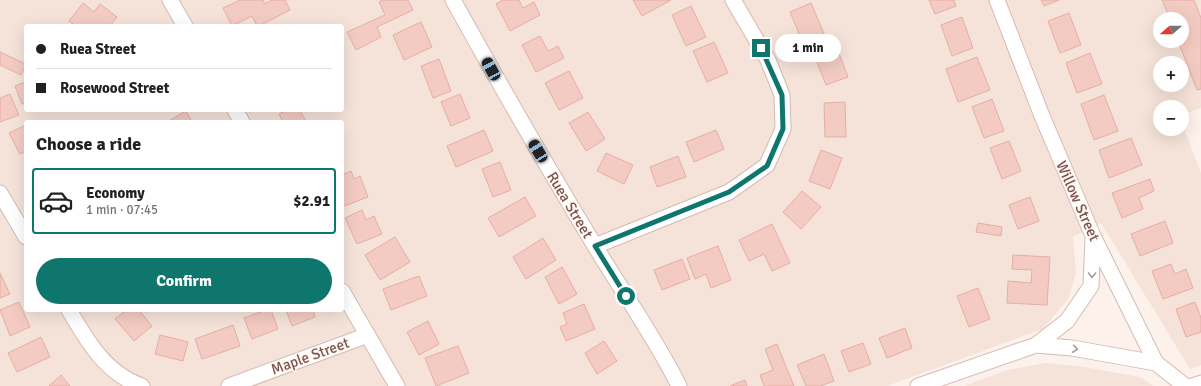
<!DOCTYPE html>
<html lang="en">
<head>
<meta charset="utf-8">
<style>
  body { margin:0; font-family:Signika,sans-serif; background:#f6f6f6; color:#202124; height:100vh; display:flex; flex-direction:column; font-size:15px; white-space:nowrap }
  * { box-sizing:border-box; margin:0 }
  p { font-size:13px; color:#757577 }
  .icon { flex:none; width:22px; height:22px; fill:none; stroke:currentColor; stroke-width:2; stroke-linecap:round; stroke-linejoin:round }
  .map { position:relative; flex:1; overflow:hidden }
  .panel { position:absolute; left:24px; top:120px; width:320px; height:192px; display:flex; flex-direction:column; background:#fff; border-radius:4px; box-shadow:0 4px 16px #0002 }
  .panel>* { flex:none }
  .top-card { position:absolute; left:24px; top:24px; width:320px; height:88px; border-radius:4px; box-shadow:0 4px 16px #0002; display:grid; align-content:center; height:88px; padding:0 12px; background:#fff }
  .needle { width:26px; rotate:249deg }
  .buttons { position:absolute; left:1153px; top:12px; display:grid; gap:8px }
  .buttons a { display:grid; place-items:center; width:36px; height:36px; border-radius:50%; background:#fff; box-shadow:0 4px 16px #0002; font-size:20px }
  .end { position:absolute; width:18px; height:18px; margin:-9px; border:5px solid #0f766e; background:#fff; box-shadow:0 0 0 2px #fff }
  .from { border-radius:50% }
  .bubble { position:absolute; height:28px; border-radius:14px; background:#fff; box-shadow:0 4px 16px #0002; font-size:13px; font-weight:700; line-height:28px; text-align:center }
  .car { position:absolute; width:12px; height:24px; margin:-12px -6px; border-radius:5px; box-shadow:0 0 3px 1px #0007; background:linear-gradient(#222 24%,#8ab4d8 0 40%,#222 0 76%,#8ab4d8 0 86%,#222 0) }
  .top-card b { display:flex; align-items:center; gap:14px; height:38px; font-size:15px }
  .top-card b+b { border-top:1px solid #e0e0e0 }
  .top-card i { width:10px; height:10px; background:#202124 }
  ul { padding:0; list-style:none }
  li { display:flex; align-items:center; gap:12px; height:66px; margin:0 8px 6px; padding:0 4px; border:2px solid transparent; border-radius:4px }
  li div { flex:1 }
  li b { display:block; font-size:15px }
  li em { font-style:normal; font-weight:700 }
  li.on { border-color:#0f766e }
  li>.icon { width:36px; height:36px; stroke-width:1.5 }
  h2 { padding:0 12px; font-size:18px; line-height:48px }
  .button { display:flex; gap:8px; margin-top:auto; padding:8px 12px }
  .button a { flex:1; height:46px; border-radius:24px; background:#0f766e; color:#fff; font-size:16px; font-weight:700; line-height:46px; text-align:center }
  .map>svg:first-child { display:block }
  .residential { fill:#f5e3d9; fill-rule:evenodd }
  .building { fill:#f3cbc3; stroke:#e5aea3 }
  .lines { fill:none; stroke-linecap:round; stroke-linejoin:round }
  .street-casing { stroke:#d3bab3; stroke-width:17 }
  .street { stroke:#fff; stroke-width:15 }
  .oneway { stroke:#af9894 }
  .route { stroke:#0f766e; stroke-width:5 }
  .labels { text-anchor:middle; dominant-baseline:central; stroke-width:3; stroke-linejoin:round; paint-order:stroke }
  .street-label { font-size:15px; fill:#79534d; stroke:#fff7f2 }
</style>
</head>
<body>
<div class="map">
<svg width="1201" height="386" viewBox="0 0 1201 386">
  <rect width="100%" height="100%" fill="#fdf2eb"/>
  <path class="residential" d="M0 0H1201V108L1182 115V107H1160V129H1182V123L1201 173V365L1190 369 1101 223 1073 237 1076 273 1069 298 1043 329 887 386H0ZM1160 19H1182V41H1160ZM26 26H342V110H26ZM1160 63H1182V85H1160ZM26 122H342V310H26Z
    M1046 363 1085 367 1140 377 1153 386H964L1007 370Z"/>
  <path class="building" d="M240 0H263L265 4 272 0H285L290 10 259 26H257L252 16 232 26 223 8Z
    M383 0H408L413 10 377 27 381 37 356 50 347 32 385 15 379 2Z
    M503 0H519L523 8 534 2 540 15 510 31 496 4Z
    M633 0H671L642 16Z
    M929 0H954L956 6 935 14Z
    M1041 0H1059L1044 6Z
    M1162 0H1194L1201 18V89L1197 90 1178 41H1182V19H1170Z
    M83 3 94 12 100 4 117 17 110 26H76L69 21Z
    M811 3 824 34 803 43 790 12Z
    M691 6 706 37 686 46 672 15Z
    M1069 13 1081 45 1060 53 1048 21Z
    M962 17 973 48 952 56 941 25Z
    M421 22 432 47 404 60 393 35Z
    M540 36 548 51 558 46 564 58 536 72 522 45Z
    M714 42 728 73 707 82 693 51Z
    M837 48 848 77 826 85 815 57Z
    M0 52 26 64 21 75 0 65Z
    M1090 53 1102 84 1077 93 1066 63Z
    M977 57 990 90 958 102 946 69Z
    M439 59 451 91 433 98 421 66Z
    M569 71 583 98 559 110 545 83Z
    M26 82V103L22 104 15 86Z
    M10 94 19 115 0 122V98Z
    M460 94 470 118 451 126 441 102Z
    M1104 95 1118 131 1094 140 1081 104Z
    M992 99 1004 131 984 138 972 107Z
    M845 102 846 137H825L824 103Z
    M287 110H300L306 122H283L279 114Z
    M186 111 192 122H167Z
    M588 112 605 139 586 151 569 123Z
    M26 125V151L20 154 9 133Z
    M484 130 493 151 456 167 447 146Z
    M716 130 724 149 694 162 686 142Z
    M1131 138 1142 165 1109 178 1099 150Z
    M1009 141 1021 171 1002 179 990 148Z
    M821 150 842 158 830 189 809 181Z
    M606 153 633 165 624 184 597 171Z
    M678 156 686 177 657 187 650 167Z
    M500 162 511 190 493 197 482 169Z
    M351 171 354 179 360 176 368 197 342 207V175Z
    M1150 179 1154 191 1139 198 1143 209 1122 218 1112 193Z
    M802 191 821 207 801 229 783 212Z
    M525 197 536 216 499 237 488 218Z
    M1030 197 1039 221 1018 229 1009 205Z
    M362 210 366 220 374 216 382 234 357 244 345 218Z
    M1165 221 1173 243 1140 256 1131 234Z
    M978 223 1002 227 1001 236 976 232Z
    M772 224 790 263 772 271 764 254 749 261 739 240Z
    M395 237 410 262 380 280 365 255Z
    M543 238 556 260 526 279 513 257Z
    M718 246 731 280 711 288 706 274 695 279 687 258Z
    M1013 255 1050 257 1047 305 1007 303 1008 281 1031 283 1032 270 1012 269Z
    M682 259 690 279 662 290 654 270Z
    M1171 264 1175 274 1186 269 1193 288 1163 299 1152 271Z
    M562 267 577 294 559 304 545 277Z
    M0 273 10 294 0 298Z
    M419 276 427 296 391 310 383 289Z
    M978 288 990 319 969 327 957 296Z
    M19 302 30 327 10 336 0 310Z
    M1195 302 1201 318V332L1186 337 1176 309Z
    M584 304 595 329 566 341 560 327 567 324 563 313Z
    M126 310H139L152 326 134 341 115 319Z
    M266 310H271L278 329 252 339 244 318Z
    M286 310H313L315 317 292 326Z
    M428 321 439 344 419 355 407 332Z
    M233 325 240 346 202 359 195 339Z
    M905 328 912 348 887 358 879 338Z
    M160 335 188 342 183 361 155 354Z
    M41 337 50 357 17 372 8 353Z
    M604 341 617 361 597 374 585 353Z
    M863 343 871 364 849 372 841 351Z
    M777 344 794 386H764L760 375 773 370 765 349Z
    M458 346 469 373 436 386 425 358Z
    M824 354 834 381 820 386H806L797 365Z
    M61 375 70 386H49Z
    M745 380 747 386H730Z"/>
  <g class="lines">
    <g class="street-casing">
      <path id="street" d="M170 0 185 26
        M453 0C499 83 546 165 595 246 623 293 655 337 679 386
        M997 0 1042 116 1093 236 1156 363 1185 386
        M235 110 242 122
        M0 193 26 237
        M595 246 729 192 767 165 783 129 782 95 768 60 733 0
        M342 291 397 386
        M69 310C87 341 106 374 142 386
        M1036 345 1067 321 1091 286 1093 237
        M229 386 368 335
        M918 386 1036 345 1072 348 1156 363
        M1192 386 1201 383"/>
    </g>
    <use href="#street" class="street"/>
  </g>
  <defs><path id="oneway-chevron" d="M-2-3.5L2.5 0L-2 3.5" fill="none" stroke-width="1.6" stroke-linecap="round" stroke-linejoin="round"/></defs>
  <g class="oneway">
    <use href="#oneway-chevron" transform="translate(1092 275) rotate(92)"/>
    <use href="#oneway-chevron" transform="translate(1075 349) rotate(8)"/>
  </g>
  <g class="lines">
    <path class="route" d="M626 296 595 246 729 192 767 166 783 129 782 95 761 48"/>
  </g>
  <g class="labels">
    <g class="street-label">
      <text transform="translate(1078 201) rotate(66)">Willow Street</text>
      <text transform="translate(570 205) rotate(59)">Ruea Street</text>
      <text transform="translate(310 356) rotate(-20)">Maple Street</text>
    </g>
  </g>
</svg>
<div class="buttons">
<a><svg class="needle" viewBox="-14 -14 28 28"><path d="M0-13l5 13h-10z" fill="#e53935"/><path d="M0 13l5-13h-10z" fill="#757577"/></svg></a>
<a>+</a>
<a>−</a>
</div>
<i class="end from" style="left:626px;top:296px"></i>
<i class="end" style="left:761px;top:48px"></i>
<div class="bubble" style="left:775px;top:34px;width:66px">1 min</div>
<i class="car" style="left:491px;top:69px;rotate:331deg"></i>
<i class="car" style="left:538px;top:151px;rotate:329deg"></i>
<div class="top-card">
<b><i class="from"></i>Ruea Street</b>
<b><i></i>Rosewood Street</b>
</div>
<section class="panel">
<h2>Choose a ride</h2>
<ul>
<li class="on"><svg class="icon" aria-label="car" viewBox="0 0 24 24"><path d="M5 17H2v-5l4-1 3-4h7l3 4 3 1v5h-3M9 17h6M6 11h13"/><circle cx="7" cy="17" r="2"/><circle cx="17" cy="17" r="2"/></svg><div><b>Economy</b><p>1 min · 07:45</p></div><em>$2.91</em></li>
</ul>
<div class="button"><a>Confirm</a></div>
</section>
</div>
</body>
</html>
